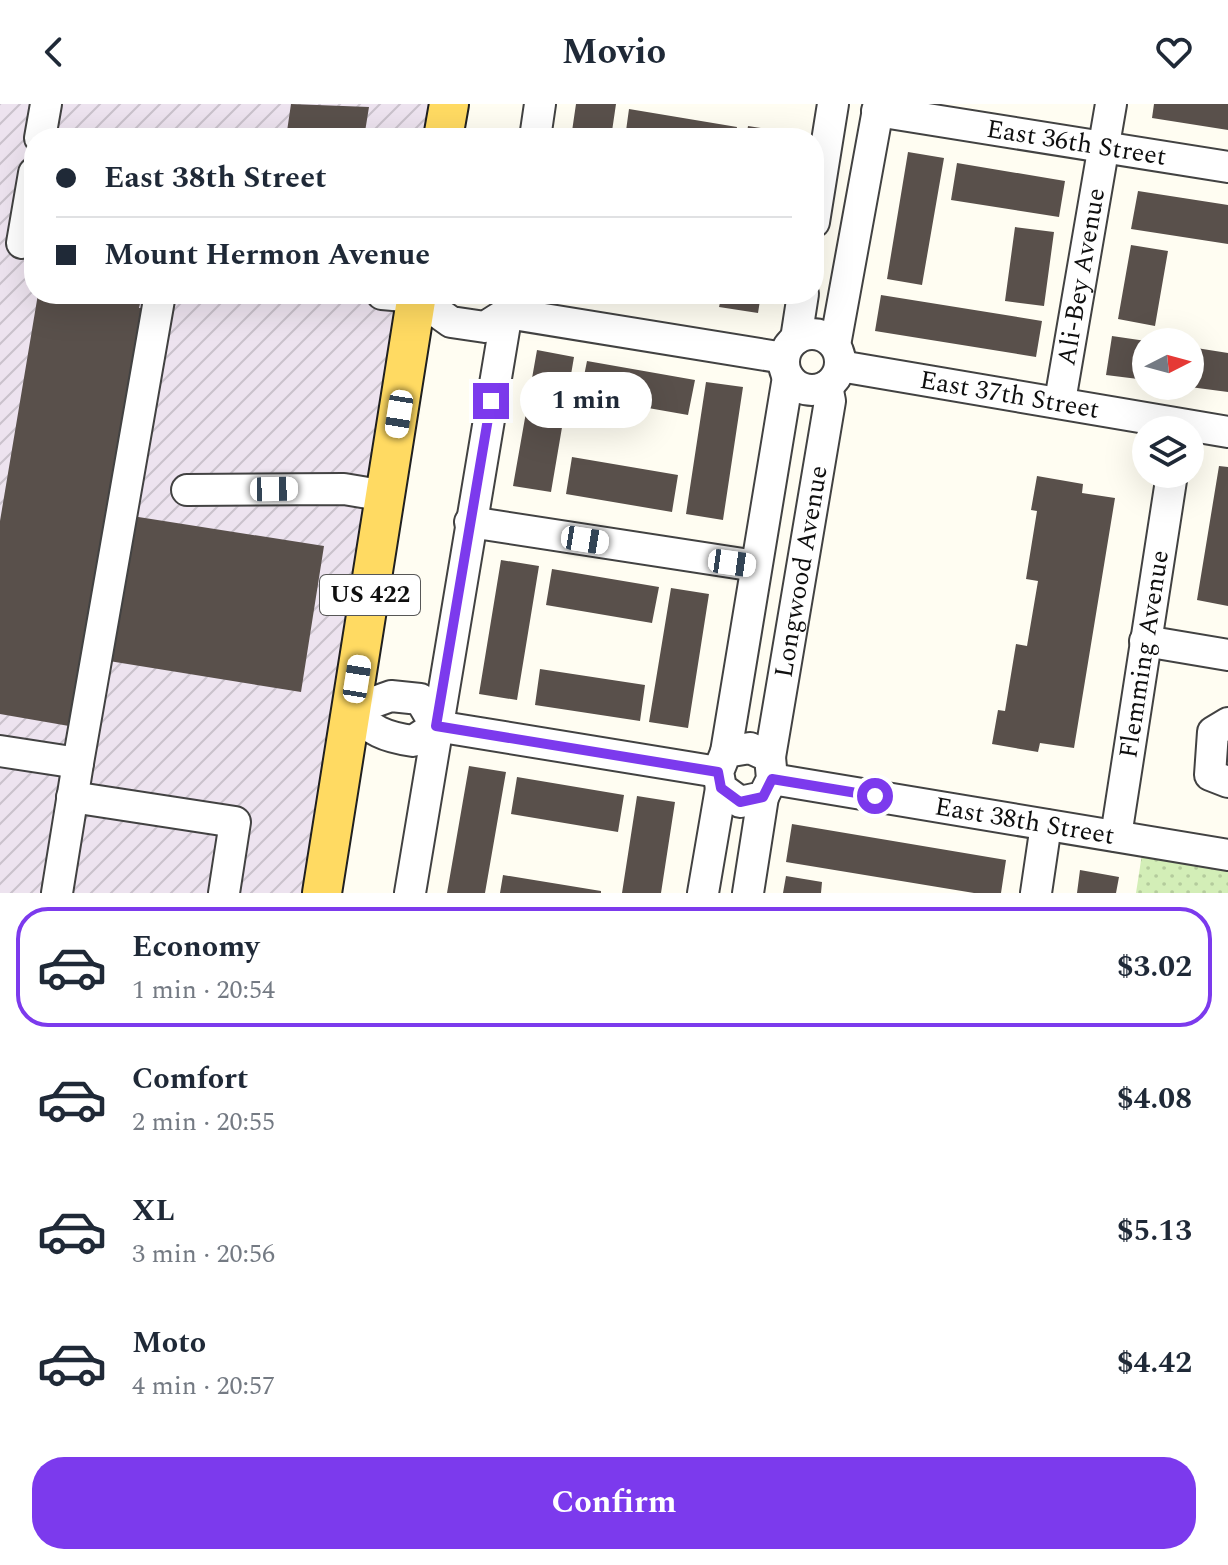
<!DOCTYPE html>
<html lang="en">
<head>
<meta charset="utf-8">
<style>
  body { margin:0; font-family:Spectral,serif; background:#f2f2f3; color:#1f2937; height:100vh; display:flex; flex-direction:column; font-size:30px; white-space:nowrap }
  * { box-sizing:border-box; margin:0 }
  p { font-size:26px; color:#747a83 }
  .icon { flex:none; width:44px; height:44px; fill:none; stroke:currentColor; stroke-width:2; stroke-linecap:round; stroke-linejoin:round }
  .map { position:relative; height:789px; overflow:hidden }
  .side { display:flex; flex-direction:column; background:#fff; flex:1 }
  .side>* { flex:none }
  .top-card { position:absolute; left:24px; top:24px; width:800px; height:176px; border-radius:32px; box-shadow:0 8px 32px #0002; display:grid; align-content:center; height:176px; padding:0 32px; background:#fff }
  .needle { width:52px; rotate:84deg }
  .fabs { position:absolute; left:1132px; top:224px; display:grid; gap:16px }
  .fabs a { display:grid; place-items:center; width:72px; height:72px; border-radius:50%; background:#fff; box-shadow:0 8px 32px #0002; font-size:40px }
  .end { position:absolute; width:36px; height:36px; margin:-18px; border:10px solid #7c3aed; background:#fff; box-shadow:0 0 0 4px #fff }
  .from { border-radius:50% }
  .bubble { position:absolute; height:56px; border-radius:28px; background:#fff; box-shadow:0 8px 32px #0002; font-size:26px; font-weight:700; line-height:56px; text-align:center }
  .car { position:absolute; width:24px; height:48px; margin:-24px -12px; border-radius:10px; box-shadow:0 0 6px 2px #0007; background:linear-gradient(#fff 24%,#345 0 40%,#fff 0 76%,#345 0 86%,#fff 0) }
  .top-card b { display:flex; align-items:center; gap:28px; height:76px; font-size:30px }
  .top-card b+b { border-top:2px solid #e0e1e3 }
  .top-card i { width:20px; height:20px; background:#1f2937 }
  ul { padding:14px 0 0; list-style:none }
  li { display:flex; align-items:center; gap:24px; height:120px; margin:0 16px 12px; padding:0 16px; border:4px solid transparent; border-radius:32px }
  li div { flex:1 }
  li b { display:block; font-size:30px }
  li em { font-style:normal; font-weight:700 }
  li.on { border-color:#7c3aed }
  li>.icon { width:72px; height:72px; stroke-width:1.5 }
  .primary-button { display:flex; gap:16px; margin-top:auto; padding:16px 32px }
  .primary-button a { flex:1; height:92px; border-radius:32px; background:#7c3aed; color:#fff; font-size:32px; font-weight:700; line-height:92px; text-align:center }
  header { display:flex; justify-content:space-between; align-items:center; height:104px; padding:0 32px; background:#fff; font-size:36px; font-weight:700 }
  .map>svg:first-child { display:block }
  .industrial { fill:url(#industrial-furrows) }
  .grass { fill:url(#grass-dots) }
  .building { fill:#59504b }
  .lines { fill:none; stroke-linecap:round; stroke-linejoin:round }
  .minor-casing { stroke:#424242; stroke-width:34 }
  .major-casing { stroke:#202020; stroke-width:42 }
  .minor { stroke:#fff; stroke-width:30 }
  .major { stroke:#ffda62; stroke-width:38 }
  .route { stroke:#7c3aed; stroke-width:10 }
  .labels { text-anchor:middle; dominant-baseline:central; stroke-width:8; stroke-linejoin:round; paint-order:stroke }
  .shield { fill:#fff; stroke:#575757; stroke-width:2 }
  .shield-label { font-size:24px; font-weight:bold; fill:#0f0f0f }
  .street-label { font-size:26px; fill:#0f0f0f; stroke:#fff }
</style>
</head>
<body>
<header><svg class="icon" aria-label="back" viewBox="0 0 24 24"><path d="M15 5l-7 7 7 7"/></svg>Movio<svg class="icon" aria-label="heart" viewBox="0 0 24 24"><path d="M12 20l-8-8c-3-5 5-10 8-4 3-6 11-1 8 4z"/></svg></header>
<div class="map">
<svg width="1228" height="789" viewBox="0 0 1228 789">
  <defs>
    <pattern id="industrial-furrows" width="10" height="10" patternUnits="userSpaceOnUse" patternTransform="scale(2)"><rect width="10" height="10" fill="#ede3ef"/><path d="M-1 1l2-2M0 10L10 0M9 11l2-2" fill="none" stroke="#cac2cc"/></pattern>
    <pattern id="grass-dots" width="8" height="8" patternUnits="userSpaceOnUse" patternTransform="scale(2)"><rect width="8" height="8" fill="#d3eeb7"/><path d="M2 2h.1M6 6h.1" fill="none" stroke="#b4cb9c" stroke-width="1.8" stroke-linecap="round"/></pattern>
  </defs>
  <rect width="100%" height="100%" fill="#fffdf2"/>
  <path class="industrial" d="M0 0H449L443 34H34V190H417L322 789H0Z"/>
  <path class="grass" d="M1144 737 1228 751V789H1136Z"/>
  <path class="building" d="M291 0 369 3 364 34H286Z
    M576 0H616L611 34H571Z
    M1154 0H1228V26L1152 14Z
    M629 5 737 23 735 34H625Z
    M748 22 787 28 786 34H746Z
    M908 48 944 54 922 181 887 175Z
    M957 59 1065 77 1059 113 951 96Z
    M1138 87 1228 101V140L1131 125Z
    M1015 123 1054 128 1044 202 1005 197Z
    M1131 141 1168 147 1155 222 1118 215Z
    M38 190 97 199 99 190H142L139 204H143L81 573 78 572 69 622 0 610V417Z
    M657 190H707L706 200Z
    M722 190H761L758 209 719 203Z
    M881 191 1042 217 1036 253 875 227Z
    M1112 232 1146 237V276L1106 271Z
    M1190 243 1228 249V288L1190 283Z
    M537 246 574 253 551 388 513 382Z
    M587 257 695 276 688 311 580 292Z
    M706 278 743 283 723 416 686 410Z
    M572 353 678 371 672 408 566 390Z
    M1219 362 1228 363V502L1197 496Z
    M1037 372 1083 380 1082 389 1115 394 1074 644 1040 639 1038 648 992 640 998 606 1005 607 1016 540 1027 542 1038 477 1026 475 1037 407 1031 406Z
    M132 412 324 442 301 588 109 557Z
    M501 456 539 462 517 596 479 590Z
    M552 465 659 483 652 519 546 501Z
    M671 484 709 490 688 624 649 618Z
    M540 565 645 581 640 617 535 601Z
    M469 662 506 668 485 789H447Z
    M517 673 624 691 618 728 511 710Z
    M637 692 675 698 661 789H622Z
    M792 720 1006 756 1001 789H974L786 758Z
    M1080 766 1119 773 1116 789H1077Z
    M503 771 601 787V789H500Z
    M786 772 822 778 821 789H783Z"/>
  <g class="lines">
    <g class="minor-casing">
      <g id="minor">
        <path id="s1" d="M877 7 1228 63"/>
        <path d="M40 34 46 0"/>
        <path d="M535 34 540 0"/>
        <path d="M814 118 833 0"/>
        <path d="M22 139 34 69"/>
        <path d="M382 190 416 193 425 190"/>
        <path d="M416 193 451 218 485 223 507 209"/>
        <path d="M507 209 784 254"/>
        <circle cx="812" cy="258" r="28"/>
        <path d="M796 235 803 190"/>
        <path d="M835 241 879 0"/>
        <path id="s2" d="M840 262 1228 328"/>
        <path id="s3" d="M1060 297 1111 0"/>
        <path d="M187 386 344 385 386 392"/>
        <path d="M470 418 756 462"/>
        <path d="M1145 537 1228 551"/>
        <path d="M1228 619 1213 628 1210 671 1228 678"/>
        <path d="M436 622 420 595 391 592 352 606C371 627 385 633 413 637L436 622 718 668"/>
        <path d="M750 644 770 653 772 675 763 693 740 698 721 684 718 668 726 648Z"/>
        <path d="M0 647 78 659 57 789"/>
        <path d="M726 648 788 273"/>
        <path id="s4" d="M770 653 830 297 827 282"/>
        <path d="M78 659 160 190"/>
        <path id="s5" d="M772 675 1228 751"/>
        <path d="M72 693 235 718 224 789"/>
        <path id="s6" d="M1116 732 1172 370"/>
        <path d="M410 789 510 190"/>
        <path d="M703 789 721 684"/>
        <path d="M748 789 763 693"/>
        <path d="M1036 789 1046 721"/>
      </g>
    </g>
    <g class="major-casing">
      <path id="major" d="M443 34 449 0
        M322 789 417 190"/>
    </g>
    <use href="#minor" class="minor"/>
    <use href="#major" class="major"/>
  </g>
  <g class="lines">
    <path class="route" d="M491 297 436 622 718 668 721 684 740 698 763 693 772 675 875 692"/>
  </g>
  <g class="labels">
    <rect class="shield" x="320" y="471" width="100" height="40" rx="6"/>
    <g class="shield-label">
      <text x="370" y="491">US 422</text>
    </g>
    <g class="street-label">
      <text stroke="none"><textPath href="#s1" startOffset="202">East 36th Street</textPath></text>
      <text stroke="none"><textPath href="#s3" startOffset="126">Ali-Bey Avenue</textPath></text>
      <text stroke="none"><textPath href="#s2" startOffset="172">East 37th Street</textPath></text>
      <text stroke="none"><textPath href="#s4" startOffset="188">Longwood Avenue</textPath></text>
      <text stroke="none"><textPath href="#s6" startOffset="184">Flemming Avenue</textPath></text>
      <text stroke="none"><textPath href="#s5" startOffset="256">East 38th Street</textPath></text>
    </g>
  </g>
</svg>
<div class="fabs">
<a><svg class="needle" viewBox="-14 -14 28 28"><path d="M0-13l5 13h-10z" fill="#e53935"/><path d="M0 13l5-13h-10z" fill="#747a83"/></svg></a>
<a><svg class="icon" aria-label="layers" viewBox="0 0 24 24"><path d="M12 4l9 5-9 5-9-5zM3 14l9 5 9-5"/></svg></a>
</div>
<i class="end from" style="left:875px;top:692px"></i>
<i class="end" style="left:491px;top:297px"></i>
<div class="bubble" style="left:520px;top:268px;width:132px">1 min</div>
<i class="car" style="left:399px;top:310px;rotate:189deg"></i>
<i class="car" style="left:274px;top:385px;rotate:89deg"></i>
<i class="car" style="left:585px;top:436px;rotate:99deg"></i>
<i class="car" style="left:732px;top:459px;rotate:98deg"></i>
<i class="car" style="left:357px;top:575px;rotate:9deg"></i>
<div class="top-card">
<b><i class="from"></i>East 38th Street</b>
<b><i></i>Mount Hermon Avenue</b>
</div>
</div>
<section class="side">
<ul>
<li class="on"><svg class="icon" aria-label="car" viewBox="0 0 24 24"><path d="M5 17H2v-5l4-1 3-4h7l3 4 3 1v5h-3M9 17h6M6 11h13"/><circle cx="7" cy="17" r="2"/><circle cx="17" cy="17" r="2"/></svg><div><b>Economy</b><p>1 min · 20:54</p></div><em>$3.02</em></li>
<li><svg class="icon" aria-label="car" viewBox="0 0 24 24"><path d="M5 17H2v-5l4-1 3-4h7l3 4 3 1v5h-3M9 17h6M6 11h13"/><circle cx="7" cy="17" r="2"/><circle cx="17" cy="17" r="2"/></svg><div><b>Comfort</b><p>2 min · 20:55</p></div><em>$4.08</em></li>
<li><svg class="icon" aria-label="car" viewBox="0 0 24 24"><path d="M5 17H2v-5l4-1 3-4h7l3 4 3 1v5h-3M9 17h6M6 11h13"/><circle cx="7" cy="17" r="2"/><circle cx="17" cy="17" r="2"/></svg><div><b>XL</b><p>3 min · 20:56</p></div><em>$5.13</em></li>
<li><svg class="icon" aria-label="car" viewBox="0 0 24 24"><path d="M5 17H2v-5l4-1 3-4h7l3 4 3 1v5h-3M9 17h6M6 11h13"/><circle cx="7" cy="17" r="2"/><circle cx="17" cy="17" r="2"/></svg><div><b>Moto</b><p>4 min · 20:57</p></div><em>$4.42</em></li>
</ul>
<div class="primary-button"><a>Confirm</a></div>
</section>
</body>
</html>
